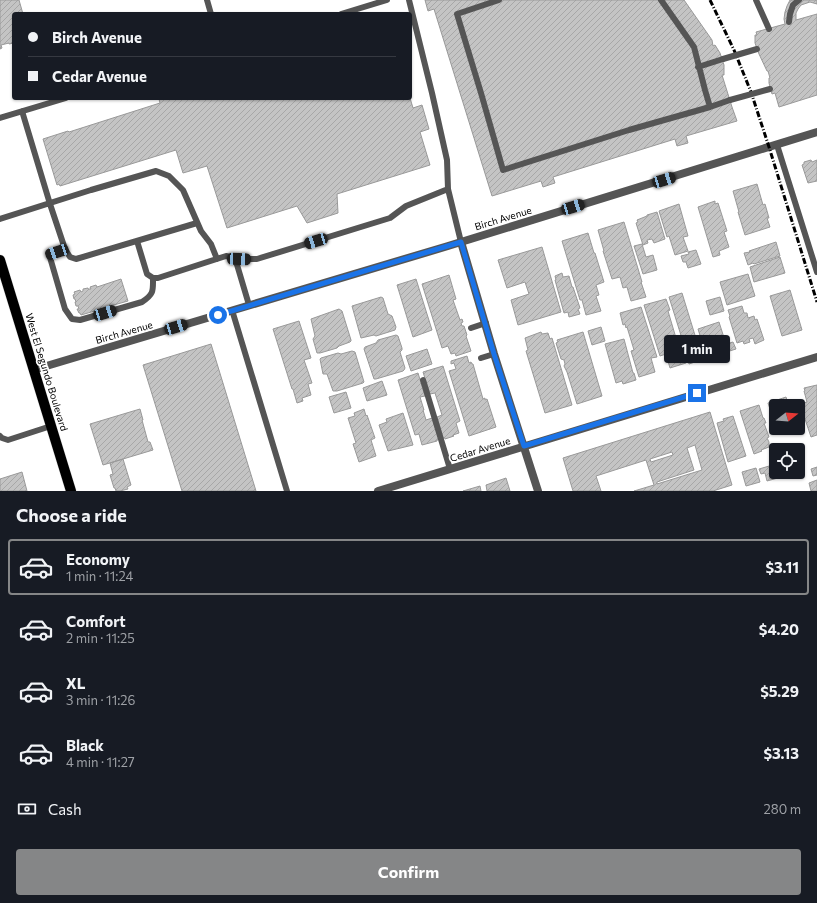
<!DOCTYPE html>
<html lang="en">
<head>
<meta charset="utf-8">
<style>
  body { margin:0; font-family:Commissioner,sans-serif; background:#20242c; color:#f1f3f6; height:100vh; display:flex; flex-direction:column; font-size:15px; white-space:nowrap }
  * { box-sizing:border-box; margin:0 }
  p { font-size:13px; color:#9ea1a6 }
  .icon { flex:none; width:22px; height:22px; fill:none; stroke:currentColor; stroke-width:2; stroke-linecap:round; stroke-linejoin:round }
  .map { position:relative; height:491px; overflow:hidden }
  .details { display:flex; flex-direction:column; background:#171b24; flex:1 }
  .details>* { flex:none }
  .top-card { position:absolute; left:12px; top:12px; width:400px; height:88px; border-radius:4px; box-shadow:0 1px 3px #0004; display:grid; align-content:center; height:88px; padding:0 16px; background:#171b24 }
  .needle { width:26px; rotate:73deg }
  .controls { position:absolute; left:769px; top:399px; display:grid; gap:8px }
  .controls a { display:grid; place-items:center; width:36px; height:36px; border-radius:4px; background:#171b24; box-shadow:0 1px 3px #0004; font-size:20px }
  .end { position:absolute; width:18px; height:18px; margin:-9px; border:5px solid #1a73e8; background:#fff; box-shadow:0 0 0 2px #fff }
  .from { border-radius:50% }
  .bubble { position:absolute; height:28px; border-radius:4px; background:#171b24; box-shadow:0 1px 3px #0004; font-size:13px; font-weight:700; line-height:28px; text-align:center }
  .car { position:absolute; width:12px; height:24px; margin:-12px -6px; border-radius:5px; box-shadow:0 0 3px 1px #0007; background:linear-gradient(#222 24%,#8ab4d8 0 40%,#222 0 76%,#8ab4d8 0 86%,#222 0) }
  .top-card b { display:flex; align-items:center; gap:14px; height:38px; font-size:15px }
  .top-card b+b { border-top:1px solid #363941 }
  .top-card i { width:10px; height:10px; background:#f1f3f6 }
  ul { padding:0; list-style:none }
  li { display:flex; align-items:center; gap:12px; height:56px; margin:0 8px 6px; padding:0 8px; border:2px solid transparent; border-radius:4px }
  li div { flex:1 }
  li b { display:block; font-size:15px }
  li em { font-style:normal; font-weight:700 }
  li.current { border-color:#858687 }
  li>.icon { width:36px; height:36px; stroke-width:1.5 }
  h2 { padding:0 16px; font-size:18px; line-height:48px }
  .pay { display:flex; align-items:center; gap:10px; height:44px; padding:0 16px; font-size:15px }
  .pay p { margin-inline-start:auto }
  .button { display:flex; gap:8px; margin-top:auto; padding:8px 16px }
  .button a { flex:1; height:46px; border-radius:4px; background:#858687; color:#fff; font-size:16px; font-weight:700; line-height:46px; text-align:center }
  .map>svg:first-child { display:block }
  .building { fill:url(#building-hatch); stroke:#999; fill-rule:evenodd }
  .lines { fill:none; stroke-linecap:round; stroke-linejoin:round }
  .primary-casing { stroke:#dbdbdb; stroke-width:11 }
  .service { stroke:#555; stroke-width:6 }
  .minor { stroke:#555; stroke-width:8 }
  .tertiary { stroke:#555; stroke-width:8 }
  .primary { stroke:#000; stroke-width:10 }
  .rail { stroke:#000; stroke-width:3; stroke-dasharray:6 2 1 2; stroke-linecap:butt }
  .service-bridge { stroke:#555; stroke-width:6 }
  .route { stroke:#1a73e8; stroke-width:5 }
  .labels { text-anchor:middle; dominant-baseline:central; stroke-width:3.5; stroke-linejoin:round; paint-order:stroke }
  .street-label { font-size:10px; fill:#000; stroke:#fff }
</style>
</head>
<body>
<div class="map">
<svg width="817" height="491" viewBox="0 0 817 491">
  <defs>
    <pattern id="building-hatch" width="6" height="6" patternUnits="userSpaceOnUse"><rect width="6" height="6" fill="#c4c4c4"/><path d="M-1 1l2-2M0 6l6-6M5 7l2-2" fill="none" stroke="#a7a7a7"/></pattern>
  </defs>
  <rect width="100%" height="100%" fill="#fff"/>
  <path class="building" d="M0 0H19L23 14H14V43L9 44V43L1 45 2 48 0 49Z
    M425 0H684L712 40 713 46 715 45 720 53 724 65V75H722L732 107 737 121 686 136 688 143 677 146 675 139 553 177 555 183 543 187 541 181 492 196 434 9 428 11Z
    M790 0H817V4L810 2 801 5 798 9 796 13V20L817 14V95L779 107 775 93 772 94 769 83V78H770L768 71H767L759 54 755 43V35H757L756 32 785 24 784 19 785 12 787 6Z
    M162 98H410L413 108 422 105 429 129 420 132 430 165 337 194 338 213 307 223 297 206 227 228 207 166 183 173 176 150 60 186 59 184 57 185 43 139 68 131 69 132 160 103 159 99Z
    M811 160 812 162 817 160V181L808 183 802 165 804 164V162Z
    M757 184 763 205 765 204 769 218H767L770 227 745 235 738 212H739L733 191Z
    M715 201V204L718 203 727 231 724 232 729 247 719 251 720 255 713 257 698 207Z
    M679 204 688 236 683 237 688 251 675 255 669 236 667 237 659 211Z
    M657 212 665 239 654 243 652 239 647 240 648 243 643 245 636 223 638 222 637 220 647 216V215Z
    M624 222 642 282H641L646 297 631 301 627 287 623 288 620 277 612 279 603 251H604L598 230Z
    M588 233 594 253H595L604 282 596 285 599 295 596 296 601 311 586 315 582 300H580L562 241Z
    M776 242 780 256 754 264 753 263 748 265 744 253 750 252 749 251Z
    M642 244 646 257 653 255 657 270 643 274 634 246Z
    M542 247 561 312 518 325 511 300 529 294 525 282 507 288 498 260Z
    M696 250 701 264 688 268 686 262H683L681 256 689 254 688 252Z
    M780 257 785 273 754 282 750 267Z
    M562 273 563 277 569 276 572 287H573L580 308 578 309 580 314 569 317 568 312 564 313 555 280H556L555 276Z
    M748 274 755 296 727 305 720 282Z
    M449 275 456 299 453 300 460 320 462 319 463 322 461 323 462 326H464L467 335 466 336 471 351 456 356 455 353 451 354 448 346 442 348 422 284Z
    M121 279 128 301 103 308 104 310 99 312 98 310 81 315 80 313H79L77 309H79L78 306H76L75 302H76L75 299H74L73 295 75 294 74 292 80 290 81 292 83 291V289L88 288V289H91L90 287 96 285 97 287Z
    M416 279 432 330 413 337 397 285Z
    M790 290 802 330 782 336 770 296Z
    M682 293 698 345H699L704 359 689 364 684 348 690 346 689 343 684 345 669 297Z
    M381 297 383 298 388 314 392 316 396 327 395 330 376 336 374 335 361 338 352 306Z
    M720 297 724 311 710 315 706 301Z
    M666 299 670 310 668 311 676 338 678 337 686 363 670 368 666 354 660 356 644 305Z
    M742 306 744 313H747L748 318 754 316 755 320 757 319 764 340 755 344 753 338 749 339 750 342 744 344 743 341 737 343 729 317 730 316 728 310Z
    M641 307 657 357 651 358 655 372 639 377 631 351 634 350 627 327 626 328 625 324 623 325 620 313Z
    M339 309 342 311 351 340V341L350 342 339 346 337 348 320 353H317L313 339 315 336 311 319Z
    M299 321 311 358 304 360 312 383 308 384 311 395 302 398 303 401 297 403 293 389H292L273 329Z
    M719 322 726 344 733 342 736 349 707 358 698 329Z
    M601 327 605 341 592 345 588 331Z
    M541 332 542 334 548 333 550 339 552 338 572 405 545 413 526 351 528 350 525 338Z
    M583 332 602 396 577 404 567 372 564 366 565 364 564 360 561 359 556 343 558 342 557 340Z
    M396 335 398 336 402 348V350L400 352 405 368 404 370 403 371 376 379H374L364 349 365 347 376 343 378 340Z
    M624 339 633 373H634L636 380 623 384 622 381 616 383 605 344Z
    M211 344 256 491H182L143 365Z
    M427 349 432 364 411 371 406 356Z
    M352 351 355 352 364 382 363 383 337 391H333L327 374H323L320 359 321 358 338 353 341 354Z
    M467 356 469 363 471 362 472 364H473L483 399 485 398V400L487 399 496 427 469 436 449 371 456 369 454 363 451 364V361Z
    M443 366 460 421 456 423 459 433 453 435 454 436 445 439V438H443L437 417 442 415 435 393 430 394 423 372Z
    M418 373 425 396 420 397 424 410H423L426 420 432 418 439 439 437 440V441L422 445 419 434 415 435 398 380Z
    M382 381 387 395 367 401 363 388Z
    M817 385V435L811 437 801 407 805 406 804 403 807 402 804 391H805L804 388Z
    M346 392 351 408 334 413 329 397Z
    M786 397 787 400H788L790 406H776V428H797L778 434 768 403Z
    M759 405 763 418H764L766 423H764L769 437 767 438 769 442V447L761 450 762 451 754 454 740 411Z
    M140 409 143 420H142L148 442H150L153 450 103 465 90 424Z
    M364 409 366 416 367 415 375 438 371 440 376 456 359 462 353 444 356 443 348 418 355 416 354 413Z
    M710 412 732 485 713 491H634L654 485 646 460 596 476 601 491H573L563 458ZM695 445 702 470 657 484V482L694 470 687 448ZM672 452 673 455 651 462 650 459Z
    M403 413 413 445 388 451 379 425 387 422 386 419Z
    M733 416 746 456 728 462 717 423 724 421 723 419Z
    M123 459 131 485 127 487 128 489 120 491H116L115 488H114L110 475 113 474 110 463Z
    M776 464V472H784L785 476 767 481 765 473 761 474 759 469Z
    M817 467V475L813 476 811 469Z
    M756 468 760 482 746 486 742 472Z
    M22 472 27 491H0V479Z
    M506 478 510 491H487L486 485Z
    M817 480V491H811L809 483Z
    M480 486 481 491H463Z"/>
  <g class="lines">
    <g class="primary-casing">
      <path id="primary" d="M0 260 71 491"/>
    </g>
    <path class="service" d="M207 0 211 14
      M409 0 432 93 447 160 448 189 461 242
      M499 0 457 14 481 93 503 170 629 130 710 107 705 90 694 47 661 0
      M756 0 769 29
      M341 14 387 0
      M789 22 790 14 793 5 799 0
      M698 67 723 59
      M710 107 730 100
      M22 111 50 204 65 249 70 257 76 259 197 223
      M0 118 66 98
      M777 145 817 272
      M0 219 91 190 156 171 169 176 183 190 201 231 211 244 217 259
      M137 241 147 274 153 278H158L226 256 239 259H257L390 218 406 206 448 189
      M65 249 49 254 65 309 72 319 80 320 142 302C154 294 153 291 153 278
      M235 258 249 305
      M232 310 287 491
      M471 328 486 323
      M481 358 494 354
      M423 380 450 469
      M0 436 2 438 8 440 51 426"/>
    <path class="minor" d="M461 242 494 354 538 491
      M378 491 817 357"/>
    <path class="tertiary" d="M33 370 448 246 817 132"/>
    <use href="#primary" class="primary"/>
    <path class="rail" d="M710 0 734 50 751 92 769 147 817 302"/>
    <path class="service-bridge" d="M723 59 757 49
      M730 100 770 89"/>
  </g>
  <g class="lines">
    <path class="route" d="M218 315 461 242 494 354 524 446 697 393"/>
  </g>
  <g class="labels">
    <g class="street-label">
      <text transform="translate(503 218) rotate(-17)">Birch Avenue</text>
      <text transform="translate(124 332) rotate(-16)">Birch Avenue</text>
      <text transform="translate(47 372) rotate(73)">West El Segundo Boulevard</text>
      <text transform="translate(480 449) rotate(-17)">Cedar Avenue</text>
    </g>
  </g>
</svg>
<div class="controls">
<a><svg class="needle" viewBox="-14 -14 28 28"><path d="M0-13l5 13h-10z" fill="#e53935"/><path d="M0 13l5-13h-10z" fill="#9ea1a6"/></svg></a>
<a><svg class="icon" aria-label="locate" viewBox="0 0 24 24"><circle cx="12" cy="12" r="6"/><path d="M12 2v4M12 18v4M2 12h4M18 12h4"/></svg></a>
</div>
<i class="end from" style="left:218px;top:315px"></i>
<i class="end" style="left:697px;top:393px"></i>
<div class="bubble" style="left:664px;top:335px;width:66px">1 min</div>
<i class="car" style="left:664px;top:180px;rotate:73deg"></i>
<i class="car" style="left:573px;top:207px;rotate:73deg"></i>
<i class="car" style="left:316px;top:241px;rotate:253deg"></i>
<i class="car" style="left:57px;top:252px;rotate:252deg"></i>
<i class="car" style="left:239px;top:259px;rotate:92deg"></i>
<i class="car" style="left:105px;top:313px;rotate:73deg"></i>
<i class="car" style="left:176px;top:327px;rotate:73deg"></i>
<div class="top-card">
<b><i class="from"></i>Birch Avenue</b>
<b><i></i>Cedar Avenue</b>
</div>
</div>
<section class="details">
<h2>Choose a ride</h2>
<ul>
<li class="current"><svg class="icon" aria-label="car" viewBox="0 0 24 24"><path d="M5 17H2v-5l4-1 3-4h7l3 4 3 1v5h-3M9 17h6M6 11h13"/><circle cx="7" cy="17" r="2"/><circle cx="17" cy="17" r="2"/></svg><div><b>Economy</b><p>1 min · 11:24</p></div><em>$3.11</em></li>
<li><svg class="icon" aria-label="car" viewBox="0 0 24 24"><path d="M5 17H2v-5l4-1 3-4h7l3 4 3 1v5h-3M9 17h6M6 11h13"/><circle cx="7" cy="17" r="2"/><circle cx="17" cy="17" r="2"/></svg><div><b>Comfort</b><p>2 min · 11:25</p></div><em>$4.20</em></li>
<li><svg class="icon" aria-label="car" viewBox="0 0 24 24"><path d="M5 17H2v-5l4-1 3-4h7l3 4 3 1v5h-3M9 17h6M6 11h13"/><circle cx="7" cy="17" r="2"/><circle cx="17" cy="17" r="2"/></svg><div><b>XL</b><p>3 min · 11:26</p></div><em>$5.29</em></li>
<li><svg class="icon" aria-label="car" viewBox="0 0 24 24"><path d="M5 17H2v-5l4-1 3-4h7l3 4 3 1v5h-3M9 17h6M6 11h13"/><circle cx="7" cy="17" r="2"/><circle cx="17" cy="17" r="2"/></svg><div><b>Black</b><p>4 min · 11:27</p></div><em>$3.13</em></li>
</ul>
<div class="pay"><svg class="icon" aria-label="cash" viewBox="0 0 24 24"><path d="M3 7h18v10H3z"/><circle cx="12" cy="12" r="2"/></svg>Cash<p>280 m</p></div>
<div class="button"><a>Confirm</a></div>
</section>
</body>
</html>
